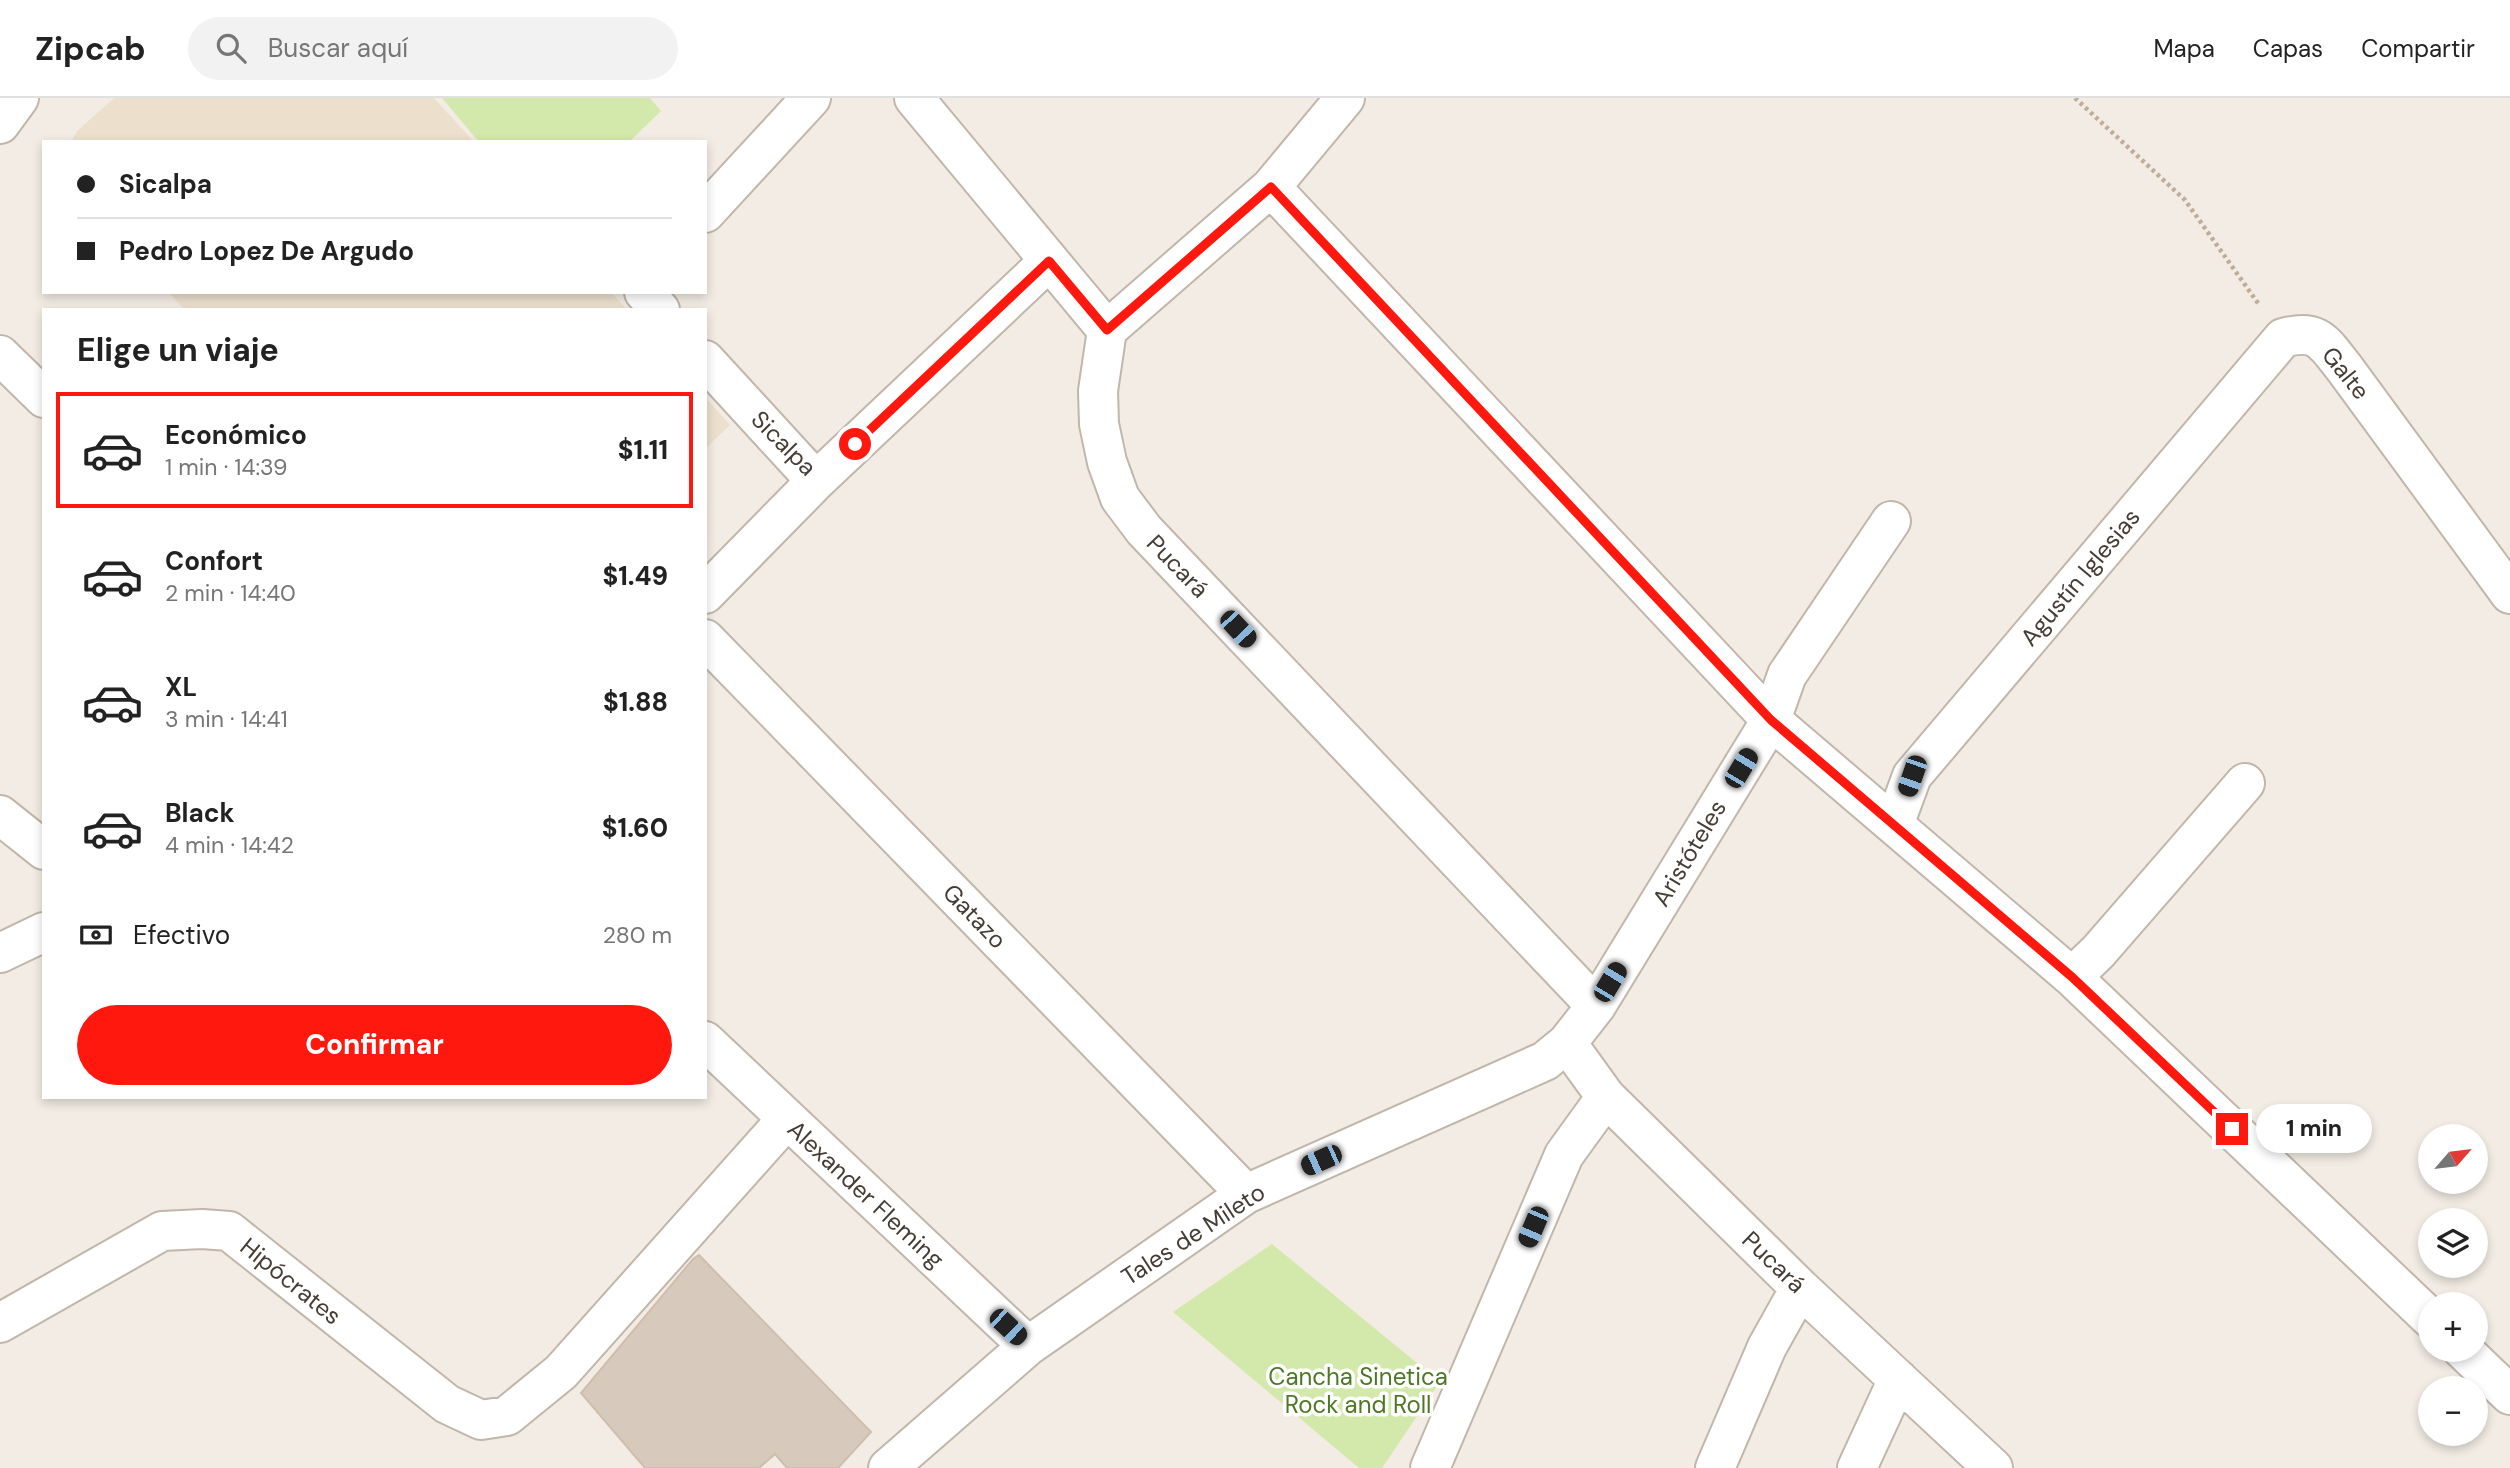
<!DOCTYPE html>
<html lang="es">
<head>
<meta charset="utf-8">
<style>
  body { margin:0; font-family:"DM Sans",sans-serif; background:#f2f2f2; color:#222; height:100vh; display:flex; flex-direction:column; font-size:26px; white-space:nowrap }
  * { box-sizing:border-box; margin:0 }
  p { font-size:23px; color:#767676 }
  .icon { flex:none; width:38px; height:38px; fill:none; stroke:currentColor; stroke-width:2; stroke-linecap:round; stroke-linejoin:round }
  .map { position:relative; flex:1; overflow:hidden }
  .sheet { position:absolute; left:42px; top:210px; width:665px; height:791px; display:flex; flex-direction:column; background:#fff; border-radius:0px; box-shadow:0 4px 10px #0003 }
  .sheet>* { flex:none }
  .banner { position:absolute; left:42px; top:42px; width:665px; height:154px; border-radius:0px; box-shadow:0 4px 10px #0003; display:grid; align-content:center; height:154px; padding:0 35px; background:#fff }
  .needle { width:46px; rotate:62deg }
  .controls { position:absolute; left:2418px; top:1026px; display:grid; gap:14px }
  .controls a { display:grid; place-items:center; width:70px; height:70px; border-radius:50%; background:#fff; box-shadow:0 4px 10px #0003; font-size:35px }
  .end { position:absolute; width:32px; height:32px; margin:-16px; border:9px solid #ff180e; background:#fff; box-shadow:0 0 0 4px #fff }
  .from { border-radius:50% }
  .bubble { position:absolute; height:49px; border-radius:24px; background:#fff; box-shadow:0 4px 10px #0003; font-size:23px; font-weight:800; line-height:49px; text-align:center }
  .car { position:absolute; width:21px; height:42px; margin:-21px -10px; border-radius:9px; box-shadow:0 0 5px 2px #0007; background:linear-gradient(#222 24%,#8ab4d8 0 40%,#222 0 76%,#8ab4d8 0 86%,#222 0) }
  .banner b { display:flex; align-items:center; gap:24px; height:66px; font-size:26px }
  .banner b+b { border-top:2px solid #e0e0e0 }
  .banner i { width:18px; height:18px; background:#222 }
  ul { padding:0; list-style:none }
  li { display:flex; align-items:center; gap:21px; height:116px; margin:0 14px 10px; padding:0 21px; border:4px solid transparent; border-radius:0px }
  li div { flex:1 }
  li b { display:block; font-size:26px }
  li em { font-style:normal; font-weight:800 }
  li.selected { border-color:#ff180e }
  li>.icon { width:63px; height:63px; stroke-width:1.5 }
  h2 { padding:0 35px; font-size:32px; line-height:84px }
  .pay { display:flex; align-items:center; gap:18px; height:77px; padding:0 35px; font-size:26px }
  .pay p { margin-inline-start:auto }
  .cta { display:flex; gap:14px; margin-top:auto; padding:14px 35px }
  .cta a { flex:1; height:80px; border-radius:42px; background:#ff180e; color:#fff; font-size:28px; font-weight:800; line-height:80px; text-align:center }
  header { display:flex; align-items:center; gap:42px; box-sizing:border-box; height:98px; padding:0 35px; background:#fff; border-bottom:2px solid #e0e0e0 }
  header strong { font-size:33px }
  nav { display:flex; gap:38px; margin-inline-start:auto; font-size:24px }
  .search { width:490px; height:63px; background:#f2f2f2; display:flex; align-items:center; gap:18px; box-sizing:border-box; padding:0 24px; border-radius:38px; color:#767676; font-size:26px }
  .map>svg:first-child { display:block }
  .education { fill:#ece0cd }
  .green { fill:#d3e8ab }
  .building { fill:#d7cabc; stroke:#cfbeac; stroke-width:2 }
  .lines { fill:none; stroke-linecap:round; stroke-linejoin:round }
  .minor-casing { stroke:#c1b6a9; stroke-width:42 }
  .path { stroke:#c0ad97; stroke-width:4.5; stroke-dasharray:3.5 3.5; stroke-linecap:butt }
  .minor { stroke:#fff; stroke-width:38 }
  .route { stroke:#ff180e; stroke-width:9 }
  .labels { text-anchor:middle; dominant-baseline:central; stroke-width:7; stroke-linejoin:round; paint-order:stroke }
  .street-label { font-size:24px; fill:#453c34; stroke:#fff }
  .park-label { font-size:24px; fill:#4e7726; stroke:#fff }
</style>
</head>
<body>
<header>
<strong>Zipcab</strong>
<div class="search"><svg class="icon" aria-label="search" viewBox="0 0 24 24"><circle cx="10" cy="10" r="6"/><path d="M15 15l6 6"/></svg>Buscar aquí</div>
<nav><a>Mapa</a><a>Capas</a><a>Compartir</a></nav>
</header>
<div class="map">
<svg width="2510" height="1370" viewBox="0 0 2510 1370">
  <rect width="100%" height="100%" fill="#f2ece4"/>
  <path class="education" d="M114 0H434L474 44H71L77 33Z
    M168 194H611L627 212H185Z
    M705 299 730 327 705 351Z"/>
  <path class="green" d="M442 0H650L661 13 629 44H479Z
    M1272 1146 1440 1284 1382 1370H1359L1173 1214Z"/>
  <path class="building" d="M699 1157 871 1334 838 1370H787L775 1356 759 1370H645L581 1295 693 1161Z"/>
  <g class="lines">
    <g class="minor-casing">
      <path id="minor" d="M914 0 1107 232 1098 293 1099 326 1107 364 1120 400 1144 432 1596 908
        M0 26 19 0
        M1271 89 1771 622 2072 879 2431 1221
        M705 115 811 0
        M644 194 660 212
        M1107 232 1271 89 1345 0
        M0 257 44 300
        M705 262 816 383
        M705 496 816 383 1049 163
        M705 541 1246 1096
        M0 717 44 752
        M1894 727 1912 678 2283 240C2319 230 2324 245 2345 271L2510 496
        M0 855 44 834
        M2072 879 2098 854 2245 685
        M705 943 1028 1248
        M1567 945 1606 999 1800 1190 1993 1370
        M0 1225 162 1133 202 1131 229 1133 447 1306 481 1322 507 1318 561 1274 786 1022
        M2462 1251 2510 1297
        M888 1370 1028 1248 1246 1096 1545 963 1567 945 1596 908 1771 622 1787 577 1891 423
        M1430 1370 1564 1057 1606 999
        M1715 1370 1767 1249 1800 1190
        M1857 1370 1898 1281"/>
    </g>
    <path class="path" d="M2075 0 2185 102 2260 208"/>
    <use href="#minor" class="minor"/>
  </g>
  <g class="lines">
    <path class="route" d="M855 346 1049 163 1107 232 1271 89 1771 622 2072 879 2232 1031"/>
  </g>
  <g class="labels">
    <g class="street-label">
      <text transform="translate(2346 275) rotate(51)">Galte</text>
      <text transform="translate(784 345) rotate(45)">Sicalpa</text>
      <text transform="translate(1178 468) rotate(46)">Pucará</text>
      <text transform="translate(2080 479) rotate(-50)">Agustín Iglesias</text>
      <text transform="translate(1689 755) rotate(-59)">Aristóteles</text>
      <text transform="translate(975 818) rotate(46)">Gatazo</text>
      <text transform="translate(866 1096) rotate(43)">Alexander Fleming</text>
      <text transform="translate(1193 1136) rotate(-33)">Tales de Mileto</text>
      <text transform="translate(1774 1164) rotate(44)">Pucará</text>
      <text transform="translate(291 1183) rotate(39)">Hipócrates</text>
    </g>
    <g class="park-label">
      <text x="1358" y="1278">Cancha Sinetica<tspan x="1358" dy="28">Rock and Roll</tspan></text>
    </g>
  </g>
</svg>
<div class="controls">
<a><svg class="needle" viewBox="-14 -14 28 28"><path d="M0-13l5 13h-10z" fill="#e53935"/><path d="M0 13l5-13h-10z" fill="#767676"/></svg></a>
<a><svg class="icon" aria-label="layers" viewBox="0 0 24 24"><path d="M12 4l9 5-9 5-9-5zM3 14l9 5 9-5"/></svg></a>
<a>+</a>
<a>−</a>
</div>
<i class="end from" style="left:855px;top:346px"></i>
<i class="end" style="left:2232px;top:1031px"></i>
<div class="bubble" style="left:2256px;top:1006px;width:116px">1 min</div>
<i class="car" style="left:1238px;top:531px;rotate:137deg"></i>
<i class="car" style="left:1741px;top:670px;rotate:31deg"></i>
<i class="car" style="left:1912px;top:678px;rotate:199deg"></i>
<i class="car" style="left:1610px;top:884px;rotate:31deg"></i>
<i class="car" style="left:1321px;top:1062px;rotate:246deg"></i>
<i class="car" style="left:1533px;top:1129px;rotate:203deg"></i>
<i class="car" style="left:1008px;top:1229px;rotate:133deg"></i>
<div class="banner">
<b><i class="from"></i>Sicalpa</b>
<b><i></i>Pedro Lopez De Argudo</b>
</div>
<section class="sheet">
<h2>Elige un viaje</h2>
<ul>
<li class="selected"><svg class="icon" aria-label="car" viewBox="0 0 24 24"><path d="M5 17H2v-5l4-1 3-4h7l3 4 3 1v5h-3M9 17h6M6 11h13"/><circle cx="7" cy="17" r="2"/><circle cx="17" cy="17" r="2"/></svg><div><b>Económico</b><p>1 min · 14:39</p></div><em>$1.11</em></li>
<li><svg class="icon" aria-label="car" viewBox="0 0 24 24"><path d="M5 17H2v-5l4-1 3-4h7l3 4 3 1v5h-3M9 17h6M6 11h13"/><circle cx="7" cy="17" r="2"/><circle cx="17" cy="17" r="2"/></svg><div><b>Confort</b><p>2 min · 14:40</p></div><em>$1.49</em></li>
<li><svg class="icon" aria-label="car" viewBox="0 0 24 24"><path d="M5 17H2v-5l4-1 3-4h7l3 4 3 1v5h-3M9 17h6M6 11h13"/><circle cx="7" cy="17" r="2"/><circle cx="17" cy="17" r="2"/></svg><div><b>XL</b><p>3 min · 14:41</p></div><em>$1.88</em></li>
<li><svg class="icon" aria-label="car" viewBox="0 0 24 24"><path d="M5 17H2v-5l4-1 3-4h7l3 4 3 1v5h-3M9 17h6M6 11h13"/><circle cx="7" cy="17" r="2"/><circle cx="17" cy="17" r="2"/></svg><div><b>Black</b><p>4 min · 14:42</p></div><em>$1.60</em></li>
</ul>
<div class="pay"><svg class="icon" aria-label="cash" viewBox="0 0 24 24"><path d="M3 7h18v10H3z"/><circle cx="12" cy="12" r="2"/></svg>Efectivo<p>280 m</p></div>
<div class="cta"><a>Confirmar</a></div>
</section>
</div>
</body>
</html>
